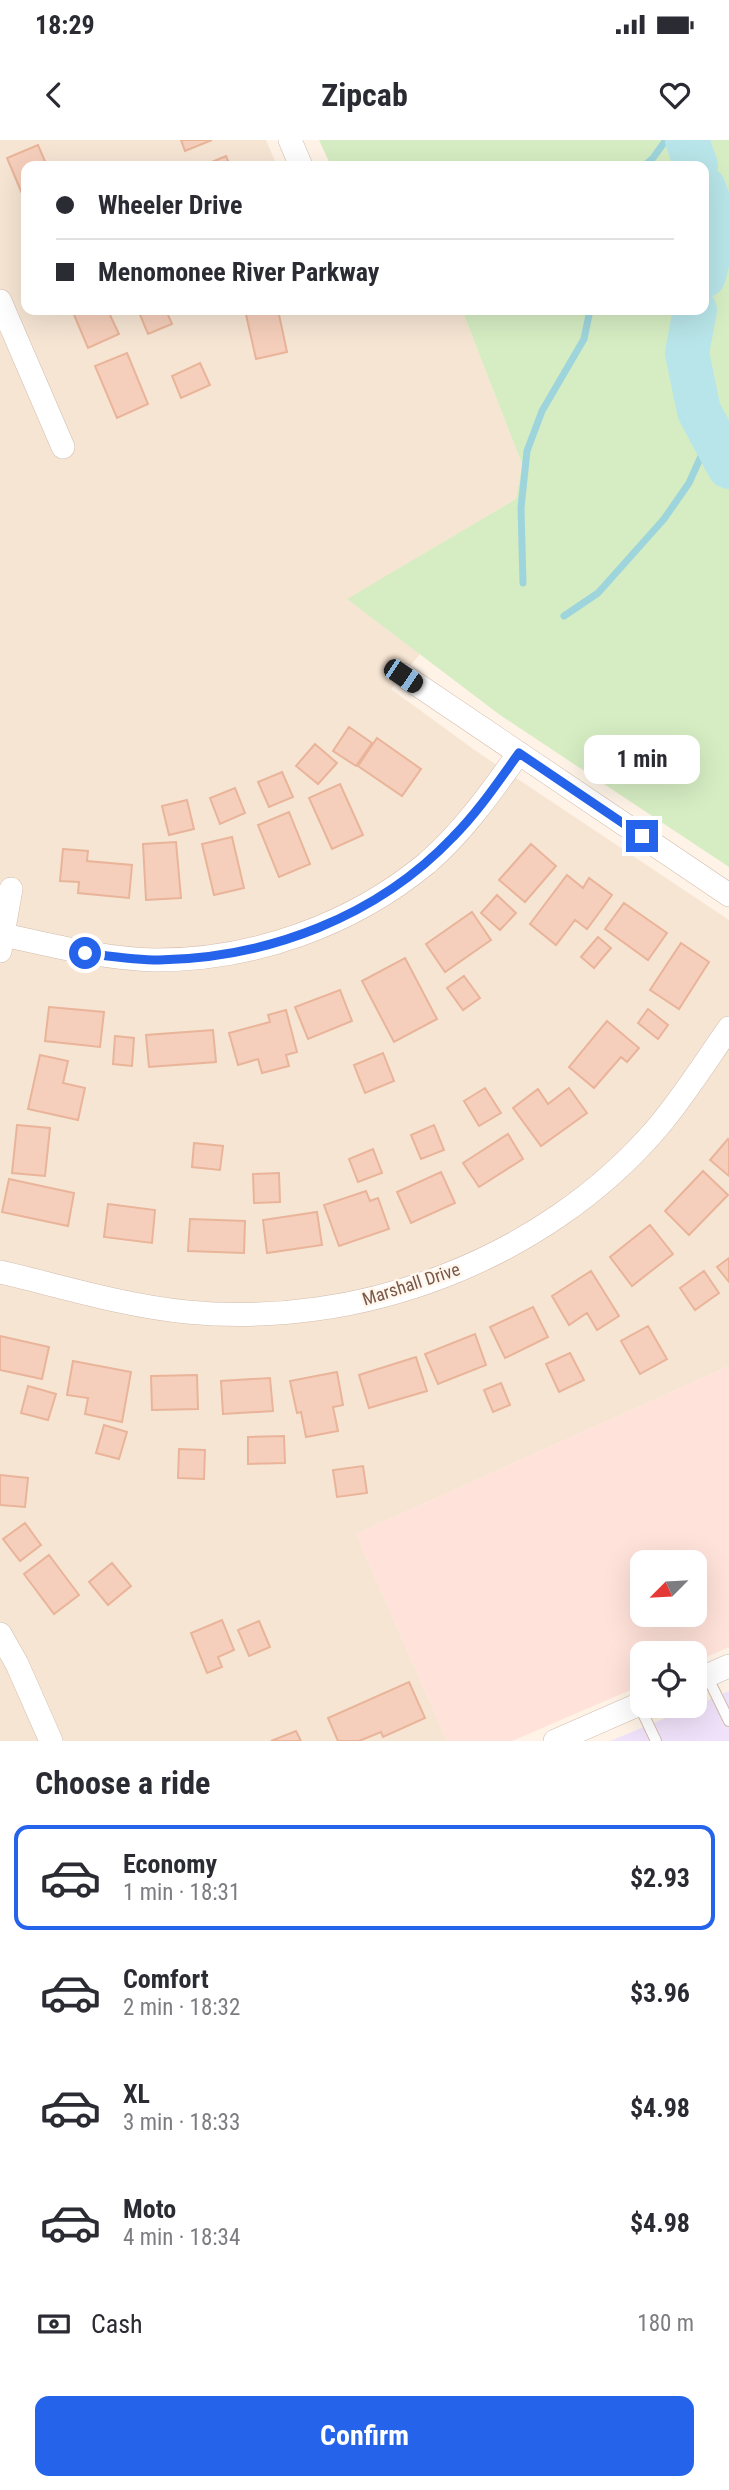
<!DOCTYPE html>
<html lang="en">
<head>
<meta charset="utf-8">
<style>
  body { margin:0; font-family:"Roboto Condensed",sans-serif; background:#f2f2f3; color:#2b2b33; height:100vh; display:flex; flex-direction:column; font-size:26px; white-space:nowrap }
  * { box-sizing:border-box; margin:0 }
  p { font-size:23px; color:#7c7c81 }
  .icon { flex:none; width:38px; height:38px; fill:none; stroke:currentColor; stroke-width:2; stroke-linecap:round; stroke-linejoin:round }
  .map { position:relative; height:1601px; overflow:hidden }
  .sheet { display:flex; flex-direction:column; background:#fff; flex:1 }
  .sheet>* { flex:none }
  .top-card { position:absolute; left:21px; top:21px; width:688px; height:154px; border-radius:14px; box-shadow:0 7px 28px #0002; display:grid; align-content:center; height:154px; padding:0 35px; background:#fff }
  .needle { width:46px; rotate:246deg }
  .tools { position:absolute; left:630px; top:1410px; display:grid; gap:14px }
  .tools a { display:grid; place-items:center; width:77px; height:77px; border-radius:14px; background:#fff; box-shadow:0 7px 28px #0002; font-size:35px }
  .end { position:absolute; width:32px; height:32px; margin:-16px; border:9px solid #2563eb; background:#fff; box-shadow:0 0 0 4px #fff }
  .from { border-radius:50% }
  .bubble { position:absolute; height:49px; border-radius:14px; background:#fff; box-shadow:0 7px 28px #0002; font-size:23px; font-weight:700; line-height:49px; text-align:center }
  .car { position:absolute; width:21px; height:42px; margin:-21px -10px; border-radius:9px; box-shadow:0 0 5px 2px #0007; background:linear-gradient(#222 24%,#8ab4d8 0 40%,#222 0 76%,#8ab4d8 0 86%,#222 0) }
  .top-card b { display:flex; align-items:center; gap:24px; height:66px; font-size:26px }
  .top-card b+b { border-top:2px solid #e1e1e2 }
  .top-card i { width:18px; height:18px; background:#2b2b33 }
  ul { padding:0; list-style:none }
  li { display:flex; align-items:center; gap:21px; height:105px; margin:0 14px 10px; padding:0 21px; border:4px solid transparent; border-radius:14px }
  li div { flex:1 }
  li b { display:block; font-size:26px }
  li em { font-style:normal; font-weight:700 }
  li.current { border-color:#2563eb }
  li>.icon { width:63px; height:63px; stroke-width:1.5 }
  h2 { padding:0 35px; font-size:32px; line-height:84px }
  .pay { display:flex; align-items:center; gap:18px; height:77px; padding:0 35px; font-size:26px }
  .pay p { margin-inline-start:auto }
  .cta { display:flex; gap:14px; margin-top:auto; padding:14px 35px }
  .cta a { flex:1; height:80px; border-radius:14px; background:#2563eb; color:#fff; font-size:28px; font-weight:700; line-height:80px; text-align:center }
  .status { display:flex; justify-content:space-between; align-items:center; height:49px; padding:0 35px; background:#fff; direction:ltr }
  .status svg { height:19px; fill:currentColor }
  header { display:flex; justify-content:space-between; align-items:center; height:91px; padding:0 35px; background:#fff; font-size:32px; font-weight:700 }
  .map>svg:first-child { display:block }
  .residential { fill:#f6e5d3 }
  .commercial { fill:#ffe2d9; fill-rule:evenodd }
  .education { fill:#f0e2fa }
  .green { fill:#d6edc3 }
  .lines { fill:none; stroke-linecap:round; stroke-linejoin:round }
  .stream { stroke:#9ed5dc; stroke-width:7 }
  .river { stroke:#b8e5e9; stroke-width:44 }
  .building { fill:#f5cfbb; stroke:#e9b49a; stroke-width:2 }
  .lane-casing { stroke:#d3bcad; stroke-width:12 }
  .street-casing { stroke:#d3bcad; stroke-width:24 }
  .lane { stroke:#fff; stroke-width:10 }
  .street { stroke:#fff; stroke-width:23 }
  .route { stroke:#2563eb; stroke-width:9 }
  .labels { text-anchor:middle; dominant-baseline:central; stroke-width:5; stroke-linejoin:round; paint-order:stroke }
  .street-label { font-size:18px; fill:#795748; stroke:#fff7ed }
</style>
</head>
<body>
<div class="status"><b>18:29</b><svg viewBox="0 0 49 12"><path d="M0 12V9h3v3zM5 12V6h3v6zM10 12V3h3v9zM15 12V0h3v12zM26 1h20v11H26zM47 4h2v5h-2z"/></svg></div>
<header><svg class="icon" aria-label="back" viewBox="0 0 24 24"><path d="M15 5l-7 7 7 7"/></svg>Zipcab<svg class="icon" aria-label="heart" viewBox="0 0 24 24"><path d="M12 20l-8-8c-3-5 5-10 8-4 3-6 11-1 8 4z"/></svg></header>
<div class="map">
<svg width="729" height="1601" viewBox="0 0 729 1601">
  <rect width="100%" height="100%" fill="#fef3e6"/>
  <path class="residential" d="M0 0H266L277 26H26V170H339L347 175 360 170H462L522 324 516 359 348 459 420 514 391 549 476 611 729 780V1226L356 1394 447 1601H0Z"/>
  <path class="commercial" d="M729 1226V1507L695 1522V1514H642V1545L512 1601H447L356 1394ZM642 1423H695V1475H642Z"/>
  <path class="education" d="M729 1551V1601H610L695 1566Z"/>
  <path class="green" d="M319 0H729V727L500 575 347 459 516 359 522 324 462 170H704V26H331Z"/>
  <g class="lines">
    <path class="stream" d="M644 26 653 18 666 0
      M523 443 521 368 527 311 542 271 584 199 590 170
      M564 476 598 453 664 379 689 343 711 294"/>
    <path class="river" d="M687 0 696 26
      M704 48 717 84 704 136
      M695 170 687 213 699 271 729 327"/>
  </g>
  <path class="building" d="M181 0H212L185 11Z
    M38 5 47 26H26V63L7 18Z
    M226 16 230 26H202Z
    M72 170H116L109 173 119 194 88 208Z
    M138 170H166L172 184 148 194Z
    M245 170H278L287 212 256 219Z
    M127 213 148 264 117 278 95 226Z
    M200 223 210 245 181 258 172 236Z
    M349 587 372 603 356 626 333 611Z
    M377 598 421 629 402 656 358 626Z
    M315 604 337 623 318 644 296 626Z
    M282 632 293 657 269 667 258 642Z
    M340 644 363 695 332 709 309 658Z
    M235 648 245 673 220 684 210 658Z
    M187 660 194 689 169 695 162 666Z
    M289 672 310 724 279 737 258 685Z
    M232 697 244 748 214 755 202 704Z
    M176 702 181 758 146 760 143 704Z
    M531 704 556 726 525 762 499 740Z
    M63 709 88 711 87 721 132 725 129 758 78 753 79 742 60 741Z
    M567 735 583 748 589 738 612 755 587 789 575 780 556 805 530 784Z
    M497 755 516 773 500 790 481 773Z
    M624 763 667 793 648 820 605 789Z
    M472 772 491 800 445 832 426 804Z
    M598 797 611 808 594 828 581 817Z
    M681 803 709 822 679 869 650 850Z
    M405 818 437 879 394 902 362 841Z
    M464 836 480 858 463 870 447 848Z
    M340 850 352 881 308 899 295 867Z
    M49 867 104 872 100 907 45 901Z
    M648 869 668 885 658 899 638 883Z
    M286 870 297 912 286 915 289 926 262 933 258 919 238 925 229 893 270 882 268 875Z
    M607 881 639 908 627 922 621 917 594 948 569 927Z
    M213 890 216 922 149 927 146 895Z
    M115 896 134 898 132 926 113 924Z
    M383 913 394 941 365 953 354 925Z
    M40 915 68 921 63 943 85 948 78 980 28 969Z
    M485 948 501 973 479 986 464 961Z
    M569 948 587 973 541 1006 513 968 538 949 548 964Z
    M17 985 50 988 45 1036 12 1033Z
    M434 985 444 1010 421 1019 411 995Z
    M508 994 523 1019 479 1047 463 1023Z
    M728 999 729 1000V1036L710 1020Z
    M194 1003 223 1006 220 1030 192 1027Z
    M373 1009 382 1033 358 1042 349 1019Z
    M703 1031 728 1055 689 1095 665 1071Z
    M441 1032 455 1063 411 1083 397 1052Z
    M279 1033 280 1062 254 1063 253 1034Z
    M9 1039 74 1053 68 1086 2 1072Z
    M366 1051 370 1061 378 1058 389 1089 339 1106 324 1065Z
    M108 1064 155 1070 152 1103 104 1097Z
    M317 1072 322 1105 267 1113 263 1080Z
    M190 1079 245 1081 244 1113 188 1111Z
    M650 1085 673 1114 632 1146 610 1117Z
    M729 1118V1142L717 1127Z
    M591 1131 619 1176 597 1190 587 1173 569 1185 552 1156Z
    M704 1131 719 1153 695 1170 680 1148Z
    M533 1167 548 1197 505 1218 490 1187Z
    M648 1186 667 1219 640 1234 621 1201Z
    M475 1194 486 1225 438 1244 425 1214Z
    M0 1196 49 1207 42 1239 0 1230Z
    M570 1213 584 1240 559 1252 546 1224Z
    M416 1217 427 1251 369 1268 359 1235Z
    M73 1221 131 1232 122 1282 85 1274 88 1258 67 1255Z
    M337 1232 343 1265 333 1267 338 1291 306 1297 301 1272 297 1273 290 1241Z
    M197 1235 198 1269 152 1270 151 1236Z
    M270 1238 273 1271 223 1274 221 1241Z
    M501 1243 510 1265 493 1272 484 1250Z
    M28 1246 56 1254 48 1280 21 1273Z
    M104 1285 127 1292 119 1319 96 1313Z
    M284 1296 285 1323 248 1324V1297Z
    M179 1309 205 1310 204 1339 178 1338Z
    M363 1326 367 1353 337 1357 333 1330Z
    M0 1335 28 1338 25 1367 0 1365Z
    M25 1383 41 1405 20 1421 3 1399Z
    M49 1415 79 1455 54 1474 24 1434Z
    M112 1423 131 1446 108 1465 89 1442Z
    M222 1480 234 1510 218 1517 222 1527 207 1533 191 1493Z
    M259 1481 270 1507 249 1516 238 1490Z
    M409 1542 425 1578 383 1597 381 1592 359 1601H338L328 1578Z
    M296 1591 301 1601H271Z"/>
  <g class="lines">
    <g class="lane-casing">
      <path id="lane" d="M707 1536 729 1581
        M639 1565 656 1601"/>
    </g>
    <g class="street-casing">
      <path id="street" d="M290 0 301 26
        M0 161 63 307
        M403 535 729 755
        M4 795C54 806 105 819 156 820 254 820 352 785 427 723 464 691 491 652 519 613
        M0 811 11 749
        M0 1132C61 1146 124 1166 187 1172 360 1189 544 1120 658 987 684 956 706 921 729 888
        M0 1494 17 1524 51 1601
        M695 1541 729 1526
        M555 1601 642 1563"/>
    </g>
    <use href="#lane" class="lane"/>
    <use href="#street" class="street"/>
  </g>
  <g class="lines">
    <path class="route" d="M85 813C109 816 134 820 159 820 268 818 377 777 453 697 478 672 498 642 519 613L642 696"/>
  </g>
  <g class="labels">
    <g class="street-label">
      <text transform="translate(411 1144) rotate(-18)">Marshall Drive</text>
    </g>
  </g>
</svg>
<div class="tools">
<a><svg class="needle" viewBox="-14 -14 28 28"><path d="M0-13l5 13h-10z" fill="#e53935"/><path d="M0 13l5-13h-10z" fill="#7c7c81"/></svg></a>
<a><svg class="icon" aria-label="locate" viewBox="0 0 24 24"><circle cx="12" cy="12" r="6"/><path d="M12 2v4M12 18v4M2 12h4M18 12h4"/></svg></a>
</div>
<i class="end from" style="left:85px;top:813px"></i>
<i class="end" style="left:642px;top:696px"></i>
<div class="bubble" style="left:584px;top:595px;width:116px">1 min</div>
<i class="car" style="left:403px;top:536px;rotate:124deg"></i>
<div class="top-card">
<b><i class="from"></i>Wheeler Drive</b>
<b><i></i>Menomonee River Parkway</b>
</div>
</div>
<section class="sheet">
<h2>Choose a ride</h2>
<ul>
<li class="current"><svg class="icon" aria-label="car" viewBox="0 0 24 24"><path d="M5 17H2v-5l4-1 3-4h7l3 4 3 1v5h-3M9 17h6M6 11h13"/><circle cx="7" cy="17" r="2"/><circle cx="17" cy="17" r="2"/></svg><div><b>Economy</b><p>1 min · 18:31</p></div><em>$2.93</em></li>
<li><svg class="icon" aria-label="car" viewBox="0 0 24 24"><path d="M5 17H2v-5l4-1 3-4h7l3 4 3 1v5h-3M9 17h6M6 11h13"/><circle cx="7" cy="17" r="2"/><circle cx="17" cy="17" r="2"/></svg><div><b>Comfort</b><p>2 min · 18:32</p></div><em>$3.96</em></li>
<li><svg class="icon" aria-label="car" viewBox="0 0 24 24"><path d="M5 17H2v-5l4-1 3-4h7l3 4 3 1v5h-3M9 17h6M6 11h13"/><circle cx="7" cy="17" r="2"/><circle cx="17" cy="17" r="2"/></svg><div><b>XL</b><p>3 min · 18:33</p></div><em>$4.98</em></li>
<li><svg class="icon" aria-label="car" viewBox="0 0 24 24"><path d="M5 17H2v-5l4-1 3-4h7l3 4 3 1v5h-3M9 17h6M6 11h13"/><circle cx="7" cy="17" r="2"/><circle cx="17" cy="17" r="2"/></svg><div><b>Moto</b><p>4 min · 18:34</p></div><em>$4.98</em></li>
</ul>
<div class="pay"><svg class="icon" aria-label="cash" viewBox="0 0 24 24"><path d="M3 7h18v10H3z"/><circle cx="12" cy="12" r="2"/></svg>Cash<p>180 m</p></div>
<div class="cta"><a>Confirm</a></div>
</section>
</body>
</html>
